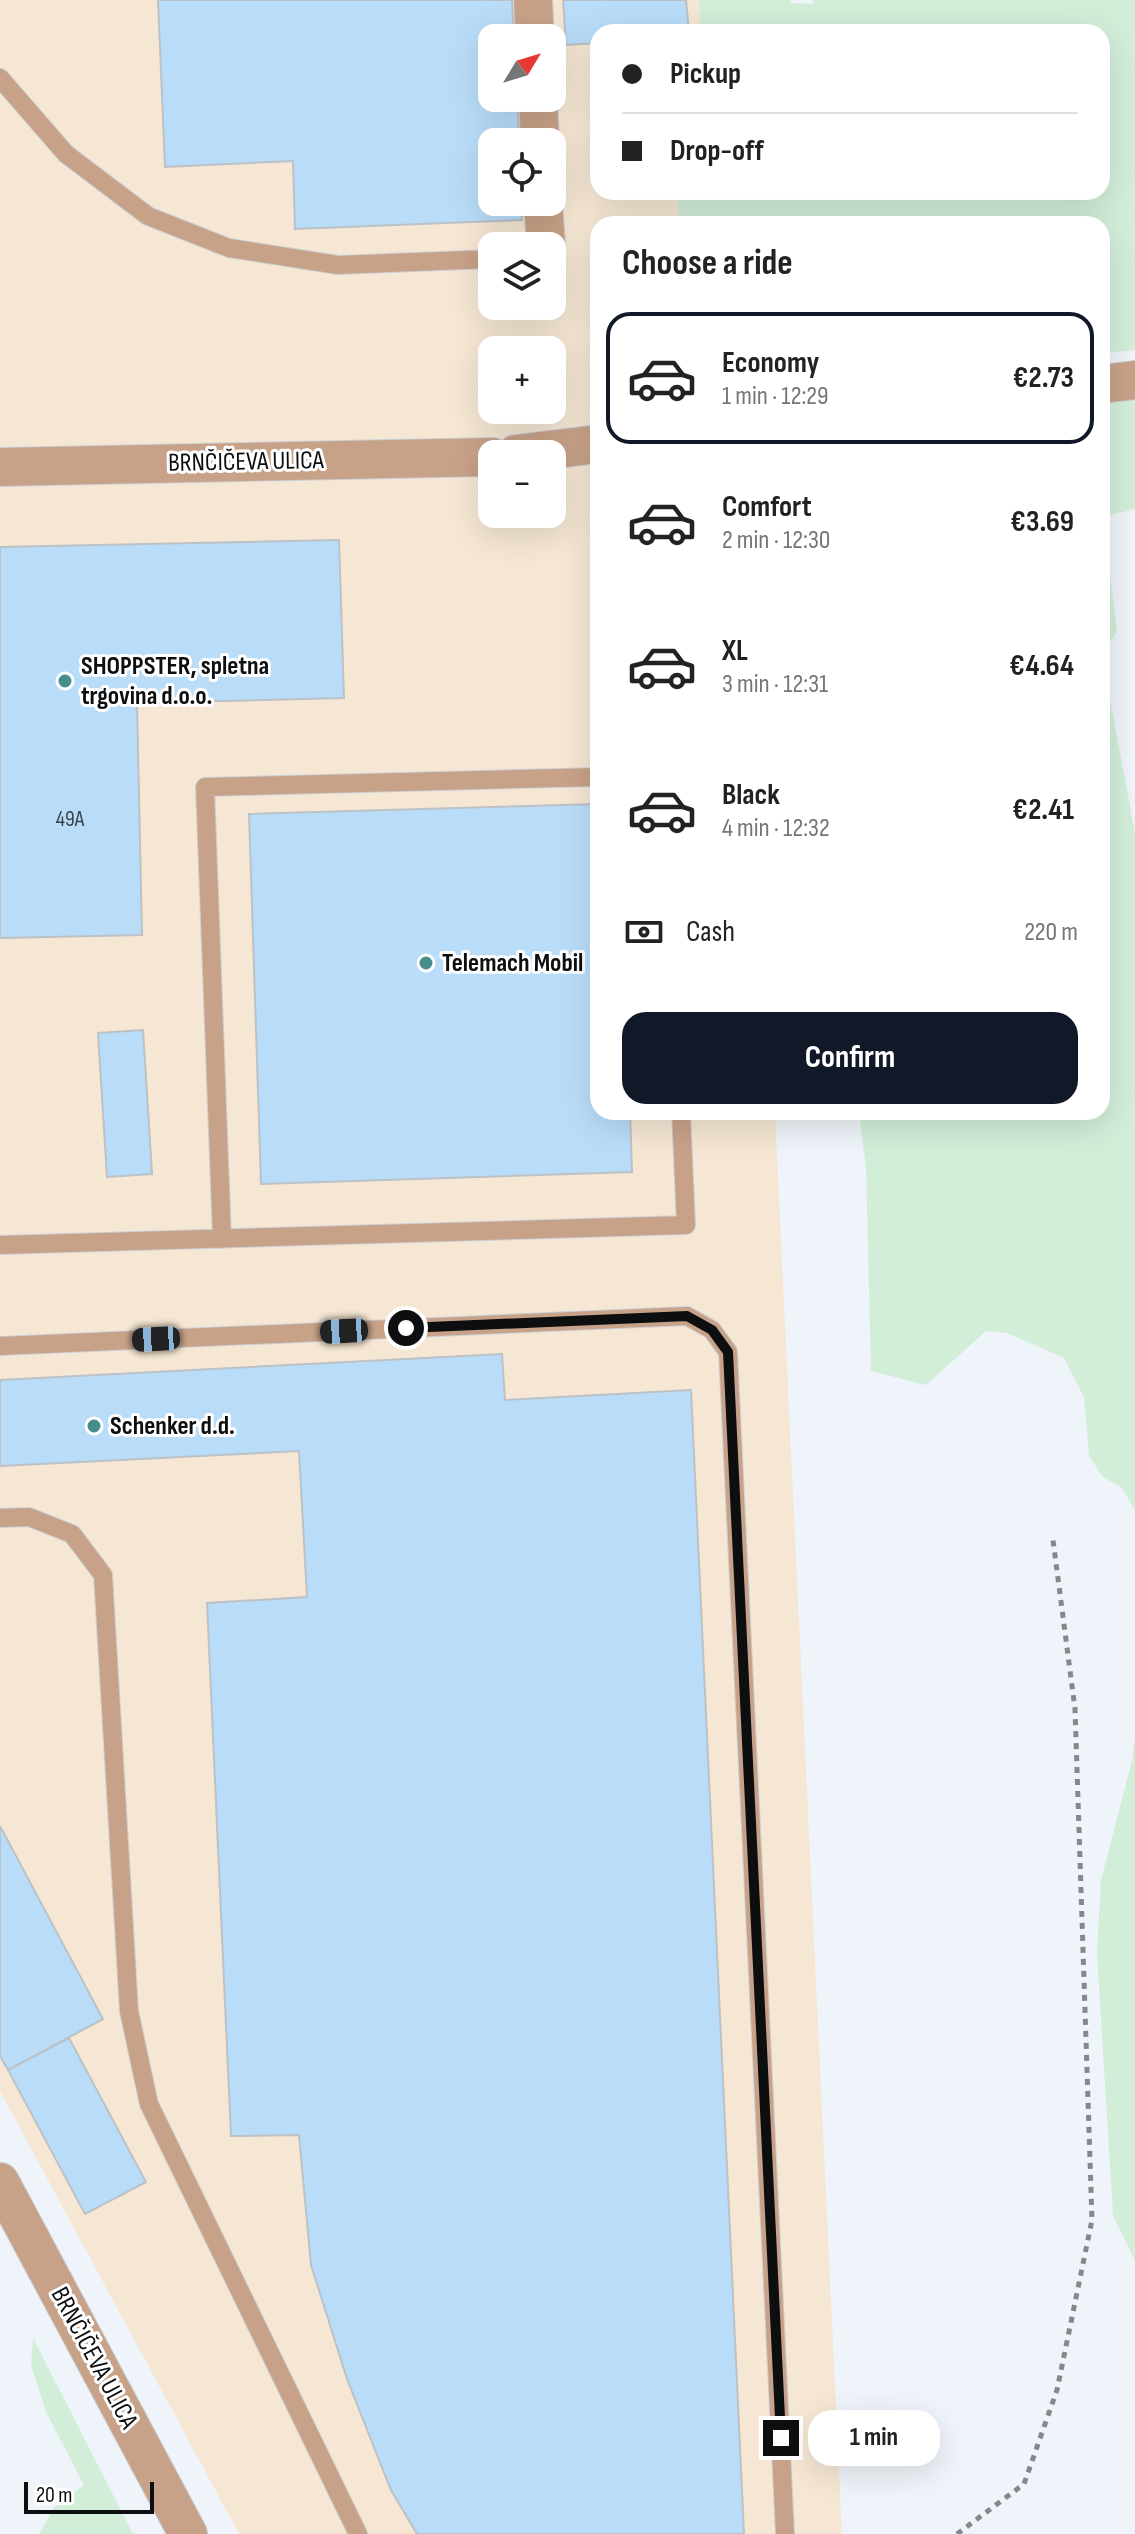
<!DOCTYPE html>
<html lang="en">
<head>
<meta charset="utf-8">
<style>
  body { margin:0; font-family:"Sofia Sans Condensed",sans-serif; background:#f6f6f6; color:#222; height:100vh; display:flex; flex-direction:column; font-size:30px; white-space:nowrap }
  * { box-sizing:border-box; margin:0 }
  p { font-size:26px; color:#767676 }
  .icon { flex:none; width:44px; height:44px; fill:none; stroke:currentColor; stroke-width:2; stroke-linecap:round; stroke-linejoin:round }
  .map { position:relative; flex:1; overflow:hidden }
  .side { position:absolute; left:590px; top:216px; width:520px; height:904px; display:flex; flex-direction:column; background:#fff; border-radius:24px; box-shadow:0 8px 32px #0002 }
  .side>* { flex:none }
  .hud { position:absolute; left:590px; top:24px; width:520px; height:176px; border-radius:24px; box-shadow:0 8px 32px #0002; display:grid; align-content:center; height:176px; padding:0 32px; background:#fff }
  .needle { width:52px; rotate:52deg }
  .tools { position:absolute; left:478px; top:24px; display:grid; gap:16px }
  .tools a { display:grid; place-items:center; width:88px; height:88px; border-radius:16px; background:#fff; box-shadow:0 8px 32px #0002; font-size:40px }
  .scale { position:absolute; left:24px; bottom:20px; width:130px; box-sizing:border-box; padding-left:8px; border:4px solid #0c0e0f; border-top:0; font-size:22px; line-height:28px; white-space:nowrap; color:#0c0e0f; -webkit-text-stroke:6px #fff; paint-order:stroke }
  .end { position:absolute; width:36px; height:36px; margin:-18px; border:10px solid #0c0e0f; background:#fff; box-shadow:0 0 0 4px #fff }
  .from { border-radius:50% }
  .bubble { position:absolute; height:56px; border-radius:24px; background:#fff; box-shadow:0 8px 32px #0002; font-size:26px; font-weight:700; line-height:56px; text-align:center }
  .car { position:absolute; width:24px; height:48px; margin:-24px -12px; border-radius:10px; box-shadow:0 0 6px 2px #0007; background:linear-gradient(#222 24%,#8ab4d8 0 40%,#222 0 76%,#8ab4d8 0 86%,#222 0) }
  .hud b { display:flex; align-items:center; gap:28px; height:76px; font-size:30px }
  .hud b+b { border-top:2px solid #e0e0e0 }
  .hud i { width:20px; height:20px; background:#222 }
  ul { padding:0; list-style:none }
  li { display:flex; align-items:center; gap:24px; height:132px; margin:0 16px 12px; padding:0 16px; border:4px solid transparent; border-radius:24px }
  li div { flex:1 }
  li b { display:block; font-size:30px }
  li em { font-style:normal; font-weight:700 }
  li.active { border-color:#111827 }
  li>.icon { width:72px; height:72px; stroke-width:1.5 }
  h2 { padding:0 32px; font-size:36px; line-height:96px }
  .pay { display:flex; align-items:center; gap:20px; height:88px; padding:0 32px; font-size:30px }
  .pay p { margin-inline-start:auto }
  .primary-button { display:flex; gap:16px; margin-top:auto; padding:16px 32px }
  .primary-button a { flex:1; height:92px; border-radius:24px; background:#111827; color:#fff; font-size:32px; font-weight:700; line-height:92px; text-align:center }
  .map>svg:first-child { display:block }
  .industrial { fill:#f6e7d4; fill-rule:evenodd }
  .green { fill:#d2eed9 }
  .building { fill:#b9ddf9; stroke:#bcc1c6; stroke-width:2 }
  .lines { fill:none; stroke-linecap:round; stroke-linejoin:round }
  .lane-casing { stroke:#cacfd4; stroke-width:20 }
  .street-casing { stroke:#cacfd4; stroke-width:40 }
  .path { stroke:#84888b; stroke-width:5; stroke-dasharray:6 6; stroke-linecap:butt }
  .lane { stroke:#c8a288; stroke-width:18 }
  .street { stroke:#c8a288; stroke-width:38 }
  .route { stroke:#0c0e0f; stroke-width:10 }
  .poi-dot { fill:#468e8c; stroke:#fff; stroke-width:3 }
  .labels { text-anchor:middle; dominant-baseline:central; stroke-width:6; stroke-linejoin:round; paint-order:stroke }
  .number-label { font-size:22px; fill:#37424a }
  .street-label { font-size:26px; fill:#0c0e0f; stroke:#fff }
  .poi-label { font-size:26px; font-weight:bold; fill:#0c0e0f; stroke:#fff; text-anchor:start }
</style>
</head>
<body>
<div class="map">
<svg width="1135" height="2534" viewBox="0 0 1135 2534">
  <rect width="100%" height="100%" fill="#eef4f9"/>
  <path class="industrial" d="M0 0H722L724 32H598V192H731L733 224H598V1112H775L842 2534H239L0 2091ZM492 38H552V98H492ZM492 142H552V202H492ZM492 246H552V306H492ZM492 350H552V410H492ZM492 454H552V514H492Z"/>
  <path class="green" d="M699 0H791V3L812 4 813 0H1135V350L1102 353V224H680L677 192H1102V32H700Z
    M1135 388V509L1103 517 1117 631 1102 656 1135 833V1510L1121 1487 1103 1477 1089 1456 1084 1397 1064 1358 1007 1333 986 1331 926 1385 871 1371 866 1168 859 1112H1102V393Z
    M1135 1737V2261L1113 2216 1097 1953 1101 1880 1132 1761Z
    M33 2338 133 2534H39L54 2508 84 2485 46 2412 31 2365Z"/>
  <path class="building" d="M158 0H512L514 38H492V98H517L519 142H492V202H521L522 220 295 229 293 161 165 167Z
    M563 0H686L689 32H598V43L566 45Z
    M339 540 344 698 137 703 142 935 0 938V547Z
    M598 804V1112H630L632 1172 261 1184 249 814Z
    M143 1030 152 1174 107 1177 98 1033Z
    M502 1354 505 1400 691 1390 744 2534H417L391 2490 347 2379 311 2265 299 2135 231 2136 207 1603 307 1597 299 1451 0 1466V1380Z
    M0 1826 103 2019 8 2070 0 2056Z
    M69 2038 146 2182 85 2214 8 2070Z"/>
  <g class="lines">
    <g class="lane-casing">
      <path id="lane" d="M0 78 66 154 148 216 229 248 338 265 492 259
        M222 1239 205 787 598 777
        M0 1245 686 1225 681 1112
        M0 1346 687 1316 712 1330 728 1352 785 2534
        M0 1518 29 1517 72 1534 103 1575 129 2011 149 2104 358 2534"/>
    </g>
    <g class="street-casing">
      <path id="street" d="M533 0 535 38
        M538 98 540 142
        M543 202 546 246
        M1102 384 1135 380
        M516 454 598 444
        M0 467 492 457
        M0 2182 188 2534"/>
    </g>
    <path class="path" d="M957 2534 1024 2484 1057 2390 1092 2220 1075 1709 1053 1540"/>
    <use href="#lane" class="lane"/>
    <use href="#street" class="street"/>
  </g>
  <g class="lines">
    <path class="route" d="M406 1328 687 1316 712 1330 728 1352 781 2438"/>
  </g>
  <g class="poi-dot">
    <circle cx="65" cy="681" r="8"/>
    <circle cx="426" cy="963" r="8"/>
    <circle cx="94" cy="1426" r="8"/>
  </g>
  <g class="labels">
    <g class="number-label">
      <text x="70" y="819">49A</text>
    </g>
    <g class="street-label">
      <text transform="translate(246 462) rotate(-1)">BRNČIČEVA ULICA</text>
      <text transform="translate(94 2358) rotate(62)">BRNČIČEVA ULICA</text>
    </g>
    <g class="poi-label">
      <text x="81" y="666">SHOPPSTER, spletna<tspan x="81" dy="30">trgovina d.o.o.</tspan></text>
      <text x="442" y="963">Telemach Mobil</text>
      <text x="110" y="1426">Schenker d.d.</text>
    </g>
  </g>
</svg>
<div class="tools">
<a><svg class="needle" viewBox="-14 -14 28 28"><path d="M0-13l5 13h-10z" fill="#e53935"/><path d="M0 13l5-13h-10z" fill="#767676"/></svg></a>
<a><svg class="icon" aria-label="locate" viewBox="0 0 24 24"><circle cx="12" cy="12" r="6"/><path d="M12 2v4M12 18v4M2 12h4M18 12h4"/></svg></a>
<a><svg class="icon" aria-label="layers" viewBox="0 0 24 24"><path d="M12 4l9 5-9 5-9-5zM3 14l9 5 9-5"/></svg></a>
<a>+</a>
<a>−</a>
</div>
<div class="scale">20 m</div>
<i class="end from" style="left:406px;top:1328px"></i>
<i class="end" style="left:781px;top:2438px"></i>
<div class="bubble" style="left:808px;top:2410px;width:132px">1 min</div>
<i class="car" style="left:344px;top:1331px;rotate:267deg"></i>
<i class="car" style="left:156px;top:1339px;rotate:267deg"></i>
<div class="hud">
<b><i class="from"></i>Pickup</b>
<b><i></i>Drop-off</b>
</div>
<section class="side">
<h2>Choose a ride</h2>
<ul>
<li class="active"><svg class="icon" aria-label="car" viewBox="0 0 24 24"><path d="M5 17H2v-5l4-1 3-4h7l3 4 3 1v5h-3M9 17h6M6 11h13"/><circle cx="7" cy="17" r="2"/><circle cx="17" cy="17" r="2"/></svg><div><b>Economy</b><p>1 min · 12:29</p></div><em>€2.73</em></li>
<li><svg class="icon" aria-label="car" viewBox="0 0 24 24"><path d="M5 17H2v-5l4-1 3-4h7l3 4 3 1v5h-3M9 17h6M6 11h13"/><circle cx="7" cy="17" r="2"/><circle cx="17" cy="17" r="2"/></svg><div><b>Comfort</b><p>2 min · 12:30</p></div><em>€3.69</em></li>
<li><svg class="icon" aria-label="car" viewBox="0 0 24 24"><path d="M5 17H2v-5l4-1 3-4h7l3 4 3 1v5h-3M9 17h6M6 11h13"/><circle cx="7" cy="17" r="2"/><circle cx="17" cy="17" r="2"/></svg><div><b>XL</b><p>3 min · 12:31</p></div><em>€4.64</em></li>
<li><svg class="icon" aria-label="car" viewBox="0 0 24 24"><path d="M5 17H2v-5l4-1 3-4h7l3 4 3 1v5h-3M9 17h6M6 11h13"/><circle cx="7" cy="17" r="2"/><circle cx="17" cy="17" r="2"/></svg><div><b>Black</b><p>4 min · 12:32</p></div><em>€2.41</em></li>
</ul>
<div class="pay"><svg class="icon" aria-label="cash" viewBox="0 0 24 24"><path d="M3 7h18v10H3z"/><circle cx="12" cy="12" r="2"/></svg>Cash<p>220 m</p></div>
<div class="primary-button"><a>Confirm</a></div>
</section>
</div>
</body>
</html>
